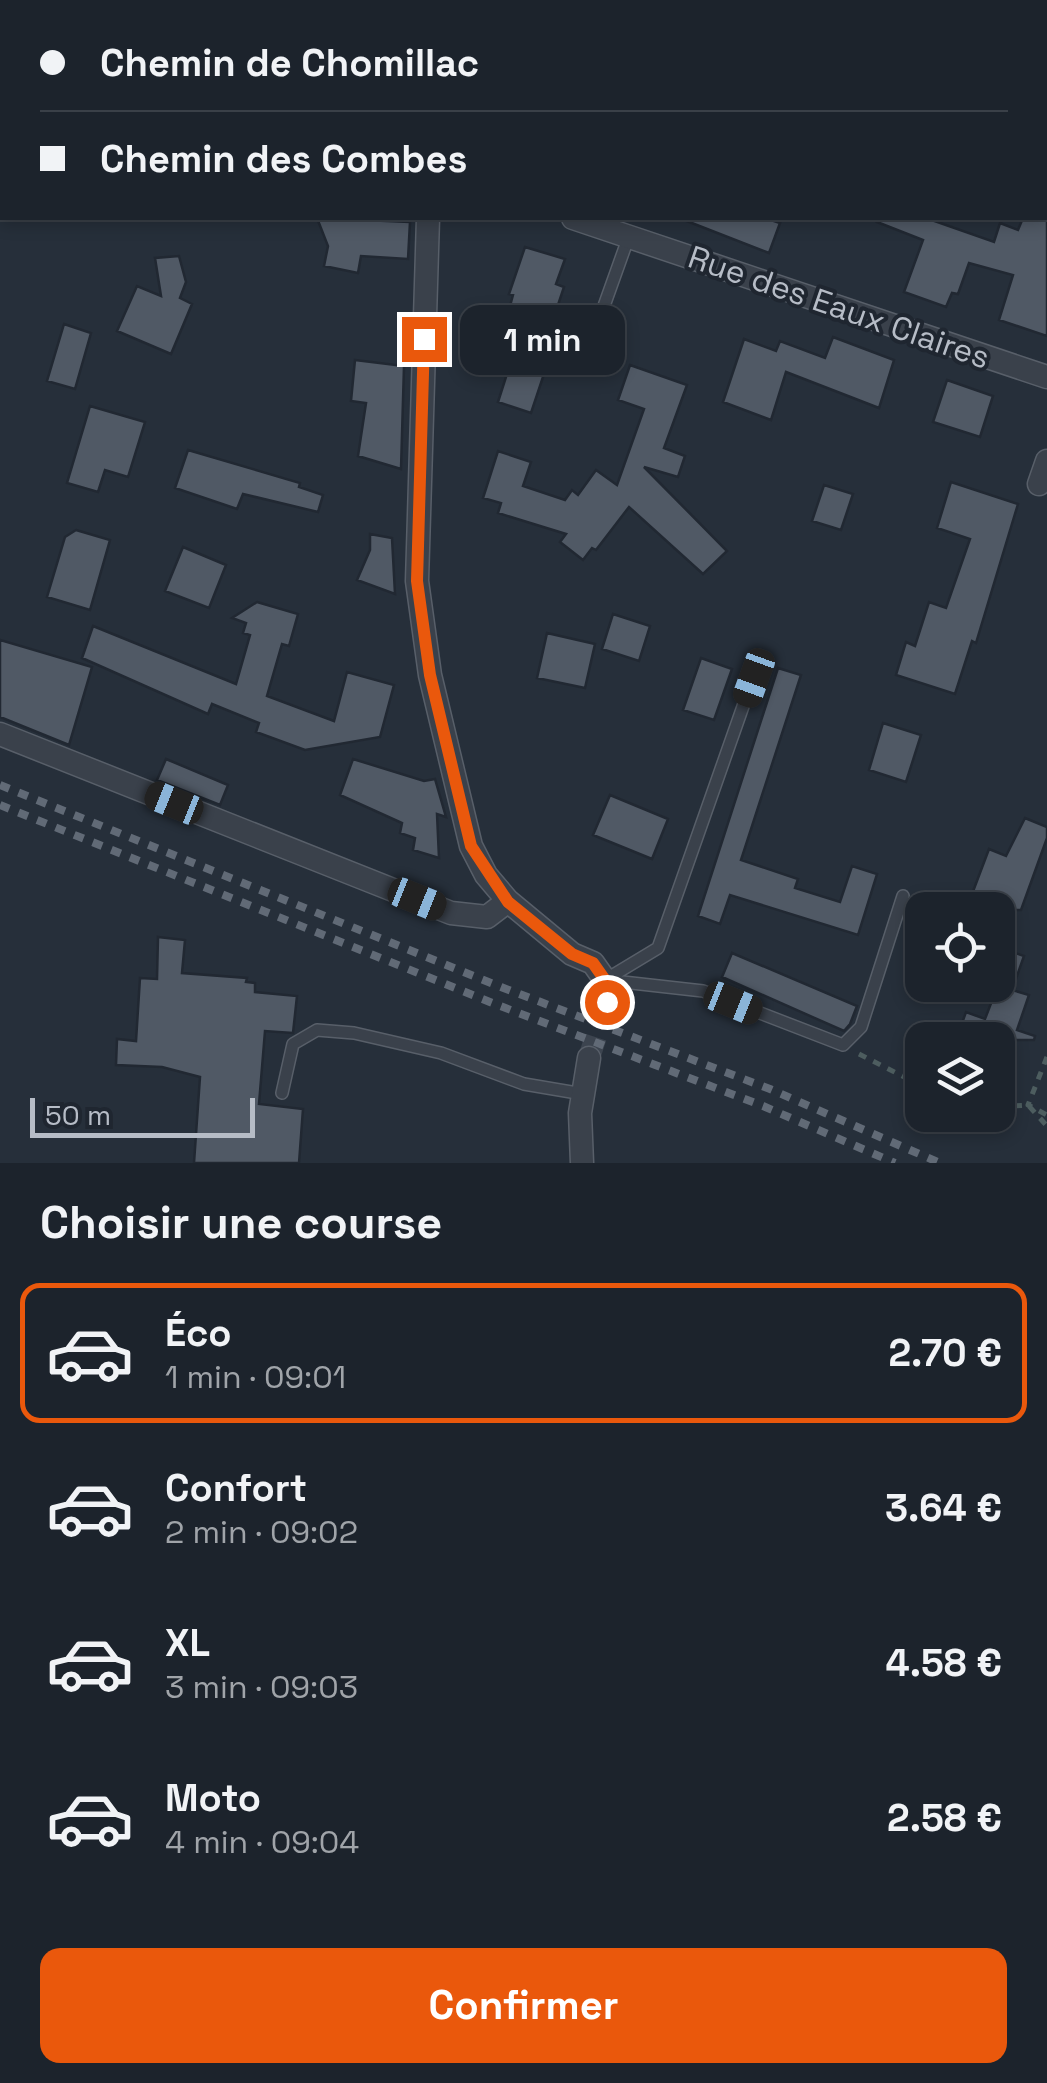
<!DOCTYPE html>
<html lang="fr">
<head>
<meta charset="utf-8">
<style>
  body { margin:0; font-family:"Space Grotesk",sans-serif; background:#252b34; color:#f1f3f6; height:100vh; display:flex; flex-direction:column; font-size:38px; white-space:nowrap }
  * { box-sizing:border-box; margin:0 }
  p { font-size:32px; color:#a0a4a9 }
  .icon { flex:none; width:55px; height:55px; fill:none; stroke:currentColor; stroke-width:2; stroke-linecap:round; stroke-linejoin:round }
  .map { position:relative; height:1163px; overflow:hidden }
  .details { display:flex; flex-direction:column; background:#1c232c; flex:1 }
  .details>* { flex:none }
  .banner { position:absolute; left:0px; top:0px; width:1048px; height:220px; box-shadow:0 5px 15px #0003,0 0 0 2px #3a4048; display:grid; align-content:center; height:220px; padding:0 40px; background:#1c232c }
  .fabs { position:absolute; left:905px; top:892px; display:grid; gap:20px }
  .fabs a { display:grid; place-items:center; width:110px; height:110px; border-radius:20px; background:#1c232c; box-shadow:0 5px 15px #0003,0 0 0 2px #3a4048; font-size:50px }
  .scale { position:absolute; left:30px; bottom:25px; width:225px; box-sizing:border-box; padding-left:10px; border:5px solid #b6bcc6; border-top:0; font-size:28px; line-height:35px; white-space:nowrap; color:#b6bcc6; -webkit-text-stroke:8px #1f2630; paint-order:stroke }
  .end { position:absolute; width:45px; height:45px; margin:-22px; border:12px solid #ea580c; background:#fff; box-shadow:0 0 0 5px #fff }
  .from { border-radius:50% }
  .bubble { position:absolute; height:70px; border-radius:20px; background:#1c232c; box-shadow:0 5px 15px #0003,0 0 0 2px #3a4048; font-size:32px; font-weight:800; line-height:70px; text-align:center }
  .car { position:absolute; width:30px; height:60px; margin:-30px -15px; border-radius:12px; box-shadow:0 0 8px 2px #0007; background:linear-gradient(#222 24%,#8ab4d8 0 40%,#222 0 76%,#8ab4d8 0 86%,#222 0) }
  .banner b { display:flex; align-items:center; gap:35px; height:95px; font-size:38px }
  .banner b+b { border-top:2px solid #3a4048 }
  .banner i { width:25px; height:25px; background:#f1f3f6 }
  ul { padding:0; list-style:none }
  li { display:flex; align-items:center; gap:30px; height:140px; margin:0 20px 15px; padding:0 20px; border:5px solid transparent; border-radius:20px }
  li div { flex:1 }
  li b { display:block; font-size:38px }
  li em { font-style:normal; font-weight:800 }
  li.on { border-color:#ea580c }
  li>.icon { width:90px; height:90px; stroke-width:1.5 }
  h2 { padding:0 40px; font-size:45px; line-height:120px }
  .cta { display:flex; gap:20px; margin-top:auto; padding:20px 40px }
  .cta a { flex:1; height:115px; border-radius:20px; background:#ea580c; color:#fff; font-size:40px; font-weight:800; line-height:115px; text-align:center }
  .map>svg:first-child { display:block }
  .building { fill:#505965; stroke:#212832; stroke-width:2.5 }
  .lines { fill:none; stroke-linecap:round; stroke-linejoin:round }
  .minor-tunnel { stroke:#3c444f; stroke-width:22; stroke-dasharray:22 11; stroke-linecap:butt }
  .service-casing { stroke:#585f69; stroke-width:14 }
  .minor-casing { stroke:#585f69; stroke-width:25 }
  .path { stroke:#4d5d5f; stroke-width:5; stroke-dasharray:8 8; stroke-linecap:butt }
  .service { stroke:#3a414b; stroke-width:11 }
  .minor { stroke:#3a414b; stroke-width:22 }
  .rail { stroke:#616a76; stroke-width:8; stroke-dasharray:10 10; stroke-linecap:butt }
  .route { stroke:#ea580c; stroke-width:12 }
  .labels { text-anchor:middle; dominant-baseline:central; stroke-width:8; stroke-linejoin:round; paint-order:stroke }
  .street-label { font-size:32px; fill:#b6bcc6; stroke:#1f2630 }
</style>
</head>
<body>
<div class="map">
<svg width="1047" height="1163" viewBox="0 0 1047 1163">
  <rect width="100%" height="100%" fill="#262f3a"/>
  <path class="building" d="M317 218 410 222 408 259 361 256 358 273 324 266 328 246Z
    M679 218H765L780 223 769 253Z
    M879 218H926L994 242 1000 223 1018 230 1023 218H1047V336L999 320 1013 275 969 263 958 294 952 293 946 307 904 292 923 240 877 222Z
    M525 247 565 259 556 284 564 287 540 359 548 362 531 413 498 402 527 311 510 306 513 295 509 294Z
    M179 256 186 282 180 298 192 304 171 354 117 331 137 286 161 296 155 258Z
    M64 324 91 333 75 389 47 381Z
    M833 337 894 360 879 408 786 372 771 420 723 402 744 339 776 351 780 341 825 358Z
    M355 360 404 366 401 469 358 456 366 403 351 401Z
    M630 365 687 385 664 448 685 456 678 477 644 467 727 551 703 574 629 507 596 550 592 548 583 560 560 542 566 534 498 513 501 503 483 498 498 451 531 462 523 486 565 500 572 490 578 495 596 470 617 485 644 409 618 400Z
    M947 380 993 396 980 437 933 422Z
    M90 406 145 422 128 477 105 470 98 492 67 483Z
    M188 450 300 483 299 487 323 495 318 512 243 494 237 509 175 488Z
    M951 482 1018 504 976 643 972 641 955 694 896 675 906 642 915 646 929 602 946 608 970 539 937 528Z
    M824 485 853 494 841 530 812 521Z
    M76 530 110 540 90 610 47 597 65 537Z
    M370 534 392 538 395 594 357 580 370 550Z
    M183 547 226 565 209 608 165 591Z
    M257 602 298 614 289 646 282 644 267 696 334 721 347 672 394 685 380 737 305 750 256 732 259 723 212 704 208 714 82 658 93 626 236 684 250 635 243 633 246 623 232 618Z
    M613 614 650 626 639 661 602 649Z
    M547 633 595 644 585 688 537 678Z
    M0 640 92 667 69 745 0 717Z
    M701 658 732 669 714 720 683 710Z
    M778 668 801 675 741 860 798 879 795 888 840 902 852 866 877 874 858 935 730 895 720 924 698 916Z
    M883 723 921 735 906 782 869 770Z
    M166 759 228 785 220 805 157 780Z
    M353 759 424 781 435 779 446 817 437 814 439 858 413 850 415 838 400 833 402 823 340 795Z
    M610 795 668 819 652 859 593 835Z
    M1025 818 1047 827V838L1021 910H966L989 849 1006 856Z
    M158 937 185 940 182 973 247 978 246 982 255 983V992L297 996 293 1033 265 1031 259 1104 303 1109 299 1163H194L200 1077 162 1067 116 1065 117 1039 136 1041 140 978 157 979Z
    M998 947 1024 956 1012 990 1029 995 1017 1030 1035 1036 1034 1040H956L966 1012 985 1019 998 985Z
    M732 953 857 1006 850 1024 844 1031 722 977Z"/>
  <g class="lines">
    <path class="minor-tunnel" d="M589 1058 607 1002"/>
    <g class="service-casing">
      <path id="service" d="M589 348 629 236
        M605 980 703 991 843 1045 861 1027 903 896
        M605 980 658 948 753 678
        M282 1093 293 1044 317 1030 354 1033 441 1053 524 1084 583 1094"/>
    </g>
    <g class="minor-casing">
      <path id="minor" d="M531 0 535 2
        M153 2 154 0
        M457 2 458 0
        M932 2 935 0
        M428 218 417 581 430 675 471 846 486 875 508 901 572 954 593 963 605 980 607 1002
        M573 218 1047 377
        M1039 484 1047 461
        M0 734 451 913 487 917 508 901
        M582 1163 580 1113 589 1058"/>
    </g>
    <path class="path" d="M859 1054 922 1086
      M1047 1057 1028 1105 1047 1115
      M998 1107 1028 1105 1047 1126"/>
    <use href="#service" class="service"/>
    <use href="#minor" class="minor"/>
    <path class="rail" d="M0 785 501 987 770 1089 940 1163
      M0 805 495 1004 763 1106 895 1163"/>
  </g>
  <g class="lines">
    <path class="route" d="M424 339 417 581 430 675 471 846 508 902 572 954 593 963 605 980 607 1002"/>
  </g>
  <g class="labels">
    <g class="street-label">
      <text transform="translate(839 307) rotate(19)">Rue des Eaux Claires</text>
    </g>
  </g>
</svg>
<div class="fabs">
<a><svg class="icon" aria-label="locate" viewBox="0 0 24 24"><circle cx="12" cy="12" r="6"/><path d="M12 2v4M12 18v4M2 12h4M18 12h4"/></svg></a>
<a><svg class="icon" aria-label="layers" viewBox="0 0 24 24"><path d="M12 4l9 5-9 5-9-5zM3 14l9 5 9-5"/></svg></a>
</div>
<div class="scale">50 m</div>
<i class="end from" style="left:607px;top:1002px"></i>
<i class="end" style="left:424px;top:339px"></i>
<div class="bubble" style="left:460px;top:305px;width:165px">1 min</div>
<i class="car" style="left:754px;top:678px;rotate:200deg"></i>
<i class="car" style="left:174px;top:803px;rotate:292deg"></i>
<i class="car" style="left:417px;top:899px;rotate:112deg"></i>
<i class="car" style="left:733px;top:1003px;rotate:112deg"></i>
<div class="banner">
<b><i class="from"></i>Chemin de Chomillac</b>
<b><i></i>Chemin des Combes</b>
</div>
</div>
<section class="details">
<h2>Choisir une course</h2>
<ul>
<li class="on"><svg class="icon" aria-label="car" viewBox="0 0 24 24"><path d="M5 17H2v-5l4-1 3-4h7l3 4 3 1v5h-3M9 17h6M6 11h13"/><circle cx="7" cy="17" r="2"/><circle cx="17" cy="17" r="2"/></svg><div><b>Éco</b><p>1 min · 09:01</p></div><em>2.70 €</em></li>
<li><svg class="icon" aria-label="car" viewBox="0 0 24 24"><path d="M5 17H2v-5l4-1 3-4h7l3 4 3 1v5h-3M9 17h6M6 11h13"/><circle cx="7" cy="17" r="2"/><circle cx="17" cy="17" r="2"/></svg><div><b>Confort</b><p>2 min · 09:02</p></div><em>3.64 €</em></li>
<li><svg class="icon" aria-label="car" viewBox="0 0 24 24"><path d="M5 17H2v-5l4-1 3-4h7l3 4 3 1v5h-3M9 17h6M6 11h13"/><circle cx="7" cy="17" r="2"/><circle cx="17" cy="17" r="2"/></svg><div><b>XL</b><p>3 min · 09:03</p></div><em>4.58 €</em></li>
<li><svg class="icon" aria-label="car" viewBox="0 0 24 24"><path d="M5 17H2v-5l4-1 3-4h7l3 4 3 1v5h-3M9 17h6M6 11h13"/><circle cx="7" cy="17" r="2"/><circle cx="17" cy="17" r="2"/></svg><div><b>Moto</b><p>4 min · 09:04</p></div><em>2.58 €</em></li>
</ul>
<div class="cta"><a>Confirmer</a></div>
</section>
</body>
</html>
